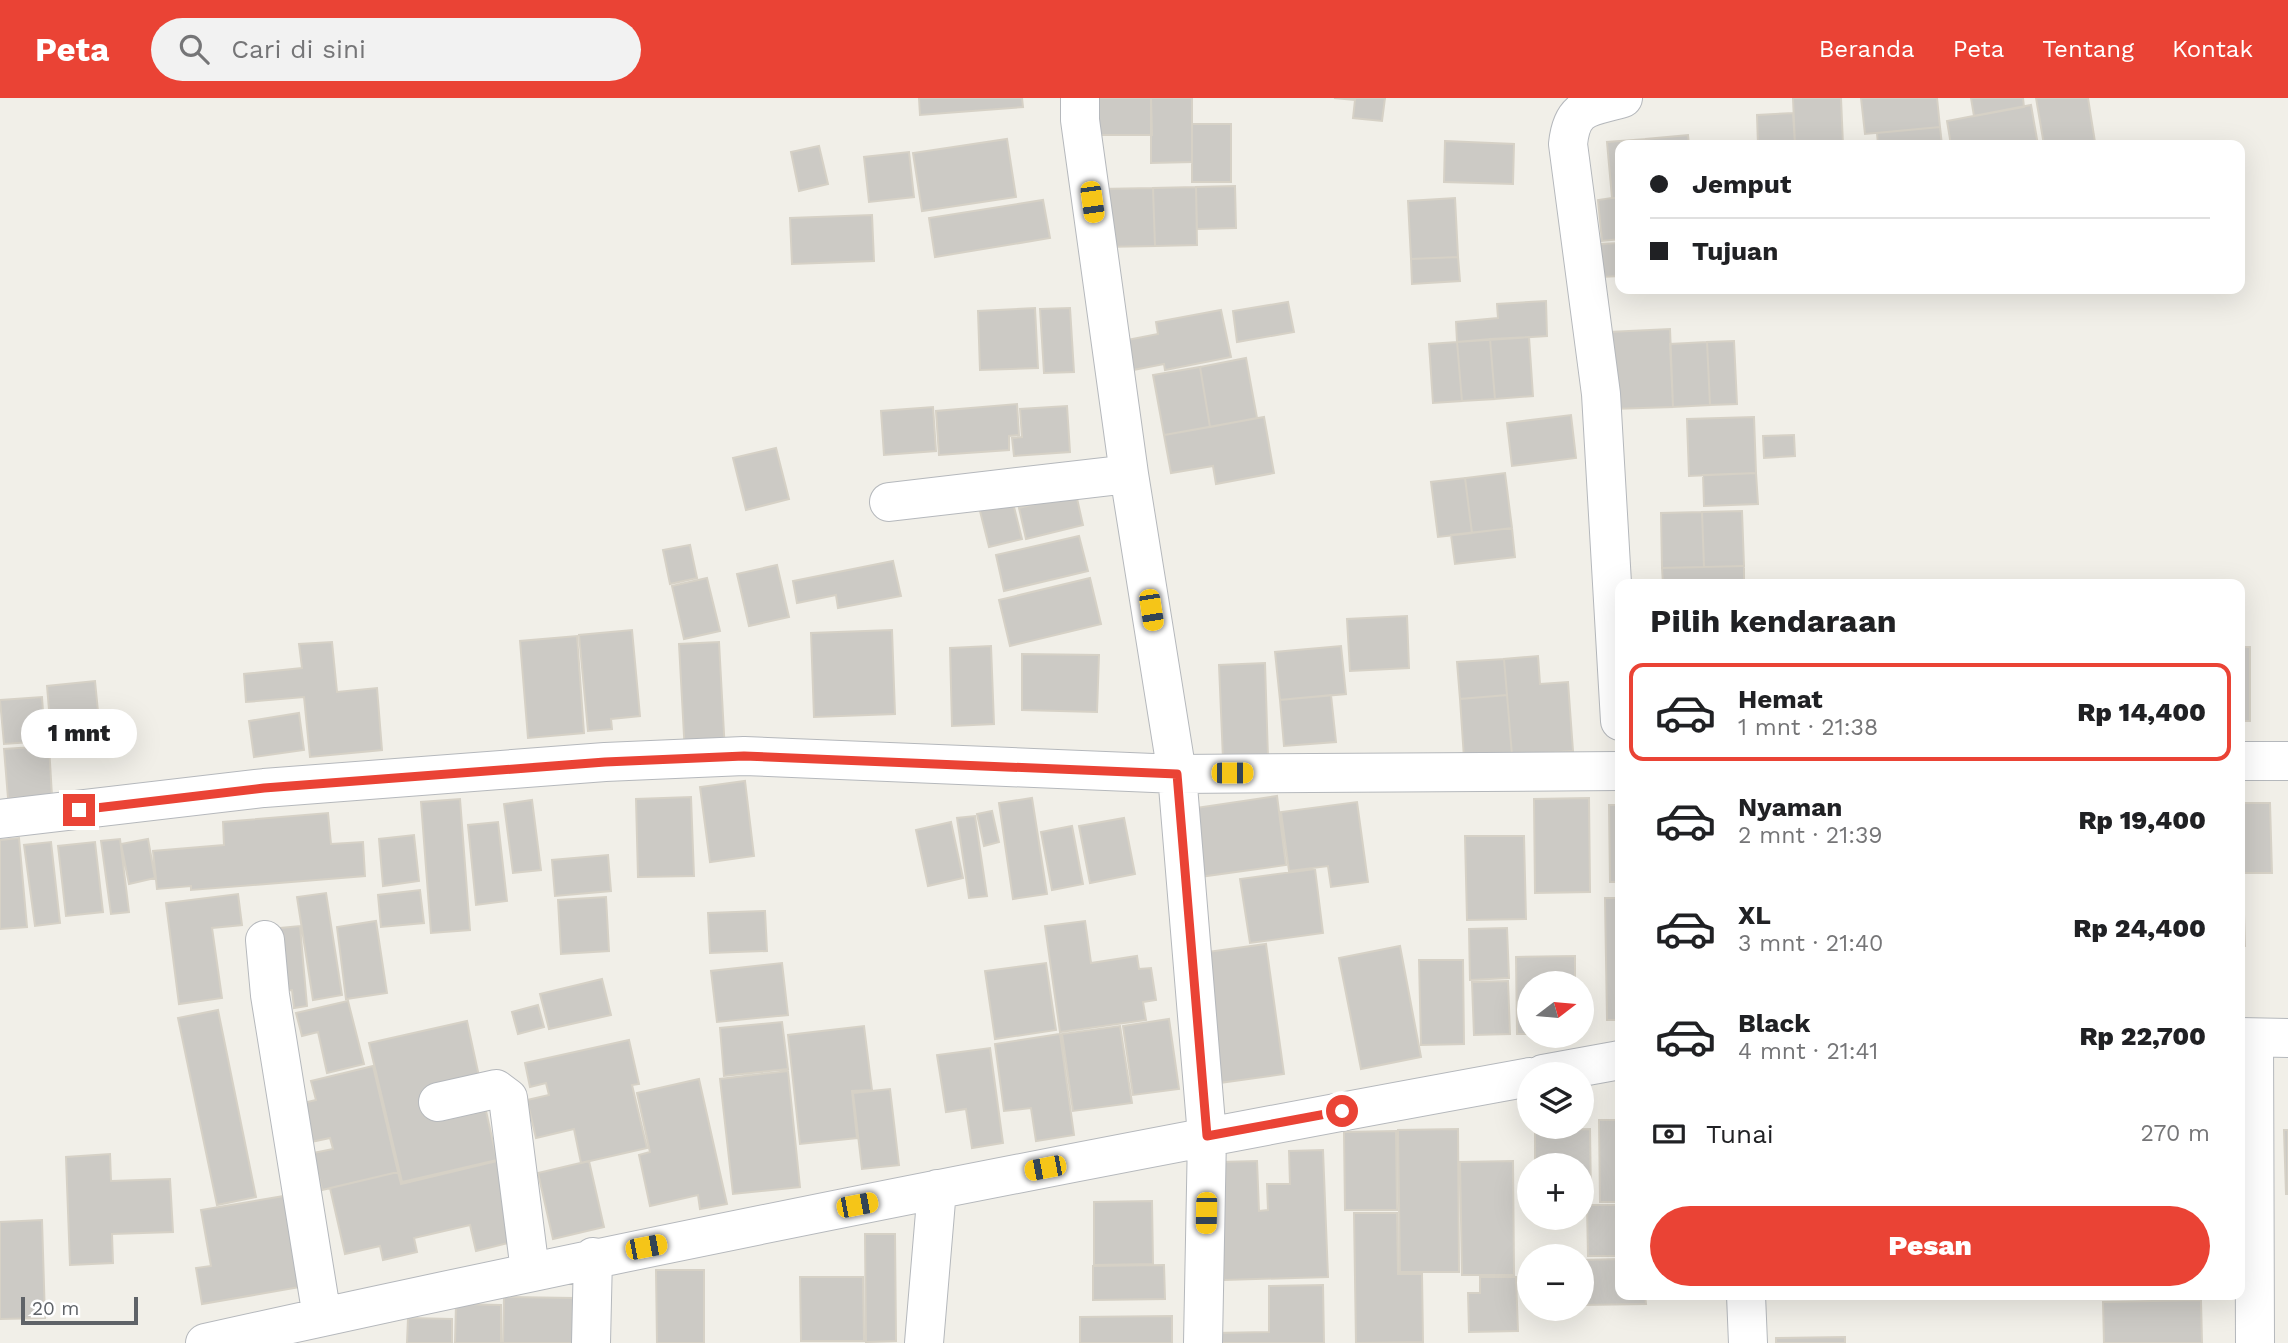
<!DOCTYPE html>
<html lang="id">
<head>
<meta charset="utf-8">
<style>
  body { margin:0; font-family:"Work Sans",sans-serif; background:#f2f2f2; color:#202124; height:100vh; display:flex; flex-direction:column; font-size:26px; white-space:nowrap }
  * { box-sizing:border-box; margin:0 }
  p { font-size:23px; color:#757577 }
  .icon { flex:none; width:38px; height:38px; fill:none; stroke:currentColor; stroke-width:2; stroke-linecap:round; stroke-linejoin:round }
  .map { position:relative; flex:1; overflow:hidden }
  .details { position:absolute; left:1615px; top:481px; width:630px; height:721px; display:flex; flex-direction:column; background:#fff; border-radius:14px; box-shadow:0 7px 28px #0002 }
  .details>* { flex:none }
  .guide { position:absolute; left:1615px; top:42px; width:630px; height:154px; border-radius:14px; box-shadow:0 7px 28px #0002; display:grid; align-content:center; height:154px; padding:0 35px; background:#fff }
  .needle { width:46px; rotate:74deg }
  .buttons { position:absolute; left:1517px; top:873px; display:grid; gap:14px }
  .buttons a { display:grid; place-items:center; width:77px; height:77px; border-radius:50%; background:#fff; box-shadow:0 7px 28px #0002; font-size:35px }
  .scale { position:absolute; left:21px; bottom:18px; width:117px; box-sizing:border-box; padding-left:7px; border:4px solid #5f6368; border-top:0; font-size:19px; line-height:24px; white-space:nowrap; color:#5f6368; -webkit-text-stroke:5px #fff; paint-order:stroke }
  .end { position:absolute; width:32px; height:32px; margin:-16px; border:9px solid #ea4335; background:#fff; box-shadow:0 0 0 4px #fff }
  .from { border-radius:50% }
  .bubble { position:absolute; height:49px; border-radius:24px; background:#fff; box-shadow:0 7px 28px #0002; font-size:23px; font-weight:800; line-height:49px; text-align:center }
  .car { position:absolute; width:21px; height:42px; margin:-21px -10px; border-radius:9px; box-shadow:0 0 5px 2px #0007; background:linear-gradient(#f5c518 24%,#345 0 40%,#f5c518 0 76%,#345 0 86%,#f5c518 0) }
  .guide b { display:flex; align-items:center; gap:24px; height:66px; font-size:26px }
  .guide b+b { border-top:2px solid #e0e0e0 }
  .guide i { width:18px; height:18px; background:#202124 }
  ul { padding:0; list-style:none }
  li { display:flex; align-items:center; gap:21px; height:98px; margin:0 14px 10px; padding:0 21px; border:4px solid transparent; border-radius:14px }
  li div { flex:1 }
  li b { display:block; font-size:26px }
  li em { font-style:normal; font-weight:800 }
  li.active { border-color:#ea4335 }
  li>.icon { width:63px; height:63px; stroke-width:1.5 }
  h2 { padding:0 35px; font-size:32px; line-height:84px }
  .pay { display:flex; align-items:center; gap:18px; height:77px; padding:0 35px; font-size:26px }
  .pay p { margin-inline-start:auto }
  .primary-button { display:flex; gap:14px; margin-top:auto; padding:14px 35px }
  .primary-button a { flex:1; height:80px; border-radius:42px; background:#ea4335; color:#fff; font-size:28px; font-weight:800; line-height:80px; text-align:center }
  header { display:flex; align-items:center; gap:42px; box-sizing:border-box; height:98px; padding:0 35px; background:#ea4335; color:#fff }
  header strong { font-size:33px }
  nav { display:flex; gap:38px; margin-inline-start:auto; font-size:24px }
  .search { width:490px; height:63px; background:#f2f2f2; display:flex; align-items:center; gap:18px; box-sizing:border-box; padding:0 24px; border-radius:38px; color:#757577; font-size:26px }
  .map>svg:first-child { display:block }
  .building { fill:#cccac5; stroke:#d6d1c6; stroke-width:2 }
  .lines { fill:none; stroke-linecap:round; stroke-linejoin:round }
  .minor-casing { stroke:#b5b8bc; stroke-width:40 }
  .minor { stroke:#fff; stroke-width:38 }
  .route { stroke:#ea4335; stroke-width:9 }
</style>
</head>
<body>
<header>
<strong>Peta</strong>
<div class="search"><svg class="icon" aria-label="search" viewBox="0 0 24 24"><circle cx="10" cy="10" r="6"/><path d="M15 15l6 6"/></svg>Cari di sini</div>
<nav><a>Beranda</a><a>Peta</a><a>Tentang</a><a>Kontak</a></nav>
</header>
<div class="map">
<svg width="2288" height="1245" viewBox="0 0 2288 1245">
  <rect width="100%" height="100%" fill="#f1efe8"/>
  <path class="building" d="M919 0H1022L1023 9 920 17Z
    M1095 0H1151L1152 37H1095Z
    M1151 0H1192V64L1151 65Z
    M1334 0H1385L1382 23 1353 20 1355 2Z
    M1793 0H1841L1843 47H1795Z
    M1861 0H1937L1940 29 1865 36Z
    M1971 0H2023L2024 9 1974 18Z
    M2036 0H2088L2095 44 2044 47Z
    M2031 7 2038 47H1951L1947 23Z
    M1793 15 1795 47H1758L1757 17Z
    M1192 26H1231V84H1192Z
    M1940 29 1942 47H1878L1877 35Z
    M1688 37 1689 47H1646V41Z
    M1007 41 1016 99 922 113 913 55Z
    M1646 41V47H1620V100H1612L1607 44Z
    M1445 43 1514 46 1513 86 1444 84Z
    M819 48 828 86 799 93 791 54Z
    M909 54 914 99 869 104 864 59Z
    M1235 88 1236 130 1197 131 1196 89Z
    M1196 89 1197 147 1155 148 1153 90Z
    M1153 90 1155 148 1102 149 1100 91Z
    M1455 100 1458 159 1411 161 1408 103Z
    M1612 100H1620V141L1602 143 1598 102Z
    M1043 102 1050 140 935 159 929 120Z
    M872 117 874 163 792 166 790 120Z
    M1620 145V178L1600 179 1599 146Z
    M1458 159 1460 183 1412 186 1411 161Z
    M1625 191H1692L1625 194Z
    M1546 203 1547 238 1457 244 1456 224 1498 220 1497 206Z
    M1288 204 1294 234 1237 244 1233 213Z
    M1035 210 1038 270 980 272 978 213Z
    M1070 210 1074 274 1044 275 1040 211Z
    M1221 212 1231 259 1165 272 1164 266 1128 273 1122 243 1158 236 1156 224Z
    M1670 231 1673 309 1612 311 1609 234Z
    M1529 239 1533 298 1495 301 1490 241Z
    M1490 241 1495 301 1462 303 1457 244Z
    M1734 243 1737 306 1710 307 1707 244Z
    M1457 244 1462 303 1433 305 1429 246Z
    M1707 244 1710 307 1673 309 1670 246Z
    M1246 260 1257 320 1210 329 1200 269Z
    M1200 269 1210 329 1164 337 1153 277Z
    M1017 306 1019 337 1009 338V352L939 357 936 313Z
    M1067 308 1070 354 1014 358 1012 340 1022 339 1020 311Z
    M933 309 936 353 884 357 881 313Z
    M1571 317 1576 360 1512 368 1507 325Z
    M1264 319 1274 375 1216 386 1213 368 1171 375 1164 337Z
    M1754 319 1756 375 1689 378 1687 321Z
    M1794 337 1795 358 1764 360 1763 338Z
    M776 350 789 401 746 412 733 360Z
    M1505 375 1512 430 1472 435 1465 380Z
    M1756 375 1758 406 1704 408 1703 377Z
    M1465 380 1472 435 1438 439 1431 384Z
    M1010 393 1022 441 989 449 977 401Z
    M1076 396 1083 427 1026 441 1019 410Z
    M1742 413 1744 468 1704 469 1702 414Z
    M1702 414 1704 469 1662 470 1661 415Z
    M1512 430 1515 459 1455 466 1451 437Z
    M1079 438 1088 473 1004 493 996 457Z
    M690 447 697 480 670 486 663 452Z
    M893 463 901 498 838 510 836 497 797 505 793 483Z
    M777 467 789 519 749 528 737 476Z
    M1744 468V486H1663L1662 470Z
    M707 480 720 533 684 541 672 488Z
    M1090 480 1101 526 1010 548 999 502Z
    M1407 518 1409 570 1350 573 1347 521Z
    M632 532 640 618 611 621 612 631 588 633 579 537Z
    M892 532 895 616 814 619 811 535Z
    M577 538 584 635 528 640 520 543Z
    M332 544 337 594 377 590 382 652 310 659 304 599 246 604 244 576 302 570 299 546Z
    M719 544 725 654 685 656 679 546Z
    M991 548 994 626 952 628 950 550Z
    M1341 548 1346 596 1280 602 1275 554Z
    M2240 549H2250V623H2240Z
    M1022 556 1099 557 1097 614 1022 612Z
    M1538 558 1540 586 1568 584 1573 653 1512 657 1504 561Z
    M1504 561 1507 597 1460 601 1457 564Z
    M1265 565 1268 660 1223 661 1219 567Z
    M95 583 102 654 53 658 47 588Z
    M1331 597 1336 644 1284 648 1280 602Z
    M1507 597 1512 657 1464 660 1460 601Z
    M42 599 45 643 4 646 0 602Z
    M299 615 304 652 254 659 249 623Z
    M49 648 52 698 8 700 4 651Z
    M745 683 754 758 710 764 700 689Z
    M1277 698 1286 767 1192 780 1182 712Z
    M691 699 694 778 638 779 636 701Z
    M1032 700 1047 796 1013 801 999 705Z
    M1589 700 1590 794 1535 795 1534 701Z
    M460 701 470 832 431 835 421 704Z
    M532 702 541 772 513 775 504 706Z
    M1357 704 1368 784 1331 789 1328 768 1289 773 1281 714Z
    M2240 705H2270L2272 775H2240Z
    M1609 707H1620V784H1610Z
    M992 713 999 744 984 748 977 716Z
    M328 715 331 746 363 744 365 778 191 792V788L157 791 153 753 224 747 223 724Z
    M975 718 987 798 969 800 957 720Z
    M1124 720 1135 776 1090 785 1079 728Z
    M498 724 507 803 476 807 468 727Z
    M951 724 963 780 928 788 916 732Z
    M1072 728 1083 786 1052 792 1041 734Z
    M414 737 419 783 383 788 379 741Z
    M1465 738H1524L1526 821 1467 822Z
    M19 740 27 829 0 831V742Z
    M120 741 129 814 111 816 101 743Z
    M148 741 155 780 129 786 121 746Z
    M51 744 60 825 35 828 24 747Z
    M95 744 103 814 66 818 58 748Z
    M608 757 611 793 555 798 552 762Z
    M1315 771 1323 835 1250 845 1240 781Z
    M2240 785H2243L2245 848H2240Z
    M420 792 424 825 381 829 378 797Z
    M326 795 342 897 313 902 297 799Z
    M238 796 242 827 212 830 222 900 179 906 166 805Z
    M606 799 609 853 561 856 558 802Z
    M1605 800H1620V922H1607Z
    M765 813 767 853 710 855 708 815Z
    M376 823 387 895 346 901 337 829Z
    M1085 823 1091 865 1137 858 1139 871 1151 870 1156 902 1143 904 1146 922 1060 934 1045 828Z
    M300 828 307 908 294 910 292 892 275 894 270 831Z
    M1507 830 1509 880 1470 882 1469 831Z
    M1266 846 1284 976 1219 985 1200 855Z
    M1400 848 1421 959 1361 971 1339 860Z
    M1575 858V886H1530V936H1517L1516 859Z
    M1419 862H1463L1464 946 1421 947Z
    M782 865 788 917 717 924 711 873Z
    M1046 865 1056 932 995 941 985 873Z
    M602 881 611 917 549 931 540 896Z
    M1508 883 1510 936 1474 937 1472 884Z
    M348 903 364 966 327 975 318 934 302 938 296 915Z
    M538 907 544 929 518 936 512 914Z
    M218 912 256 1099 217 1107 178 920Z
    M1169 921 1179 991 1133 997 1123 928Z
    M467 923 480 983 432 994 439 1023 486 1013 497 1062 402 1084 369 945Z
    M782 924 788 971 724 978 720 930Z
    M864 928 872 992 852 993 857 1040 800 1046 788 937Z
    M1120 928 1132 1005 1073 1013 1062 936Z
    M1060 936 1074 1037 1036 1043 1031 1010 1004 1013 995 946Z
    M629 942 639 986 632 987 647 1050 581 1065 574 1031 536 1040 527 1002 549 997 546 985 530 989 525 965Z
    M990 950 1003 1045 972 1050 966 1011 946 1014 937 957Z
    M373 968 398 1074 322 1092 313 1055 333 1051 330 1040 311 1044 303 1005 316 1002 311 983Z
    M788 973 800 1089 733 1096 720 981Z
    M699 981 727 1106 700 1111 698 1097 650 1108 639 1057 650 1054 637 995Z
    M890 991 899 1067 862 1071 853 995Z
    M1599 1022H1620V1104H1600Z
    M1458 1031 1459 1174H1400L1398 1032Z
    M1590 1031 1591 1101H1582V1068H1535V1032Z
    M2284 1032H2288V1096H2286Z
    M1396 1033 1397 1112H1345L1344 1034Z
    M1323 1052 1328 1179 1224 1182 1220 1064 1257 1063 1259 1113 1268 1112 1267 1086H1290L1289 1053Z
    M110 1056 111 1083 170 1081 173 1134 112 1136 113 1165 70 1167 66 1059Z
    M497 1063 516 1143 476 1153 470 1127 414 1140 417 1154 383 1162 380 1148 345 1156 330 1090 398 1074 401 1086Z
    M589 1063 604 1129 553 1141 538 1075Z
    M1513 1063 1514 1177H1462L1460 1064Z
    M284 1098 300 1189 202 1206 196 1170 211 1168 201 1112Z
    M1152 1103 1153 1166 1094 1167V1104Z
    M1587 1107H1620V1158H1588Z
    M1354 1115H1397L1398 1176H1422L1423 1244 1356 1245Z
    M42 1122 45 1220 0 1221V1124Z
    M865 1136H895L896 1243 866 1244Z
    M1620 1161V1197H1645L1646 1206 1582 1207V1162Z
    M1164 1167 1165 1201 1093 1202V1168Z
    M656 1172H704V1245H657Z
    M800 1179H863L864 1243H801Z
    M1480 1179H1516L1518 1233 1469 1234 1468 1195H1480Z
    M1323 1187 1324 1245H1214V1235L1269 1234V1188Z
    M504 1199 574 1200V1245H503Z
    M2201 1202 2202 1245H2104L2103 1204Z
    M456 1206 501 1207V1245H455Z
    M1172 1218V1245H1080V1219Z
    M408 1220 452 1221V1245H407Z
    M1845 1239V1245H1776V1240Z"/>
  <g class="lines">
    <g class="minor-casing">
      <path id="minor" d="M1080 0V22L1129 376 1177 676 1207 1038 1203 1245
        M889 404 1129 376
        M1620 623 1601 296 1568 46C1572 7 1589 10 1623 0
        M2240 663H2288
        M0 721 264 690 605 664 744 658 1177 676 1620 673
        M265 842 270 897 322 1219
        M2240 939 2288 940
        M2254 940 2255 1245
        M1543 976 1620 962
        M438 1004 496 991 508 1000 530 1173
        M1746 1197 1748 1245
        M205 1245C645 1147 1086 1060 1530 979
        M591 1245 593 1159
        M924 1245 937 1091"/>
    </g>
    <use href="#minor" class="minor"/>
  </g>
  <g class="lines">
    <path class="route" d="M79 712 264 690 605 664 744 658 1177 676 1207 1038 1342 1013"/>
  </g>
</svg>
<div class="buttons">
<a><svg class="needle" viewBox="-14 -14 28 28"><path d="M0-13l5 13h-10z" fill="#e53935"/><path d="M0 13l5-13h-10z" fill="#757577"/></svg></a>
<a><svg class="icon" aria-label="layers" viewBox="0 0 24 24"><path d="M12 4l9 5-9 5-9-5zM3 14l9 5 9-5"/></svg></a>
<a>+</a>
<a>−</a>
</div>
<div class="scale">20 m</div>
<i class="end from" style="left:1342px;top:1013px"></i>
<i class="end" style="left:79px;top:712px"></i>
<div class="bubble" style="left:21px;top:611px;width:116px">1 mnt</div>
<i class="car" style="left:1092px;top:104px;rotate:172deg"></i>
<i class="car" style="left:1151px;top:512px;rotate:171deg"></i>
<i class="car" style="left:1232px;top:675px;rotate:90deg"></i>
<i class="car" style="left:1045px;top:1070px;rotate:259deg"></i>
<i class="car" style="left:857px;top:1107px;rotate:79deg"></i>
<i class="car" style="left:1206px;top:1115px;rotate:181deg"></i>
<i class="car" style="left:646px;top:1149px;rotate:79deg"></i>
<div class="guide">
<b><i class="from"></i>Jemput</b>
<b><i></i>Tujuan</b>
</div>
<section class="details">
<h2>Pilih kendaraan</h2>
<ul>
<li class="active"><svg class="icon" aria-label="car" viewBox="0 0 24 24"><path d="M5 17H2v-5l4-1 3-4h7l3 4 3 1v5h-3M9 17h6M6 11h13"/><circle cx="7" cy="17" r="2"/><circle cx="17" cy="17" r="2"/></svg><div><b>Hemat</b><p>1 mnt · 21:38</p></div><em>Rp 14,400</em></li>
<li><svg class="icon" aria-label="car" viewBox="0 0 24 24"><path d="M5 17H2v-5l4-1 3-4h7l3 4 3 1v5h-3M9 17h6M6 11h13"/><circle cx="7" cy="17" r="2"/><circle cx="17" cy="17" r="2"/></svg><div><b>Nyaman</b><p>2 mnt · 21:39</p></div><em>Rp 19,400</em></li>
<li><svg class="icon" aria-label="car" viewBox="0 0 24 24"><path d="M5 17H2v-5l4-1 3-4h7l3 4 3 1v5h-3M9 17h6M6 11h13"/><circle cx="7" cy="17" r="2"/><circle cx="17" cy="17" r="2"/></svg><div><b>XL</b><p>3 mnt · 21:40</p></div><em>Rp 24,400</em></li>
<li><svg class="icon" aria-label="car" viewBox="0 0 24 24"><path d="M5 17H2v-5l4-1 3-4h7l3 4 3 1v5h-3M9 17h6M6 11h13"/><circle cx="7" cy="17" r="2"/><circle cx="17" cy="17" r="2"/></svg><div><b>Black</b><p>4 mnt · 21:41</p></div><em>Rp 22,700</em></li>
</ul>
<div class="pay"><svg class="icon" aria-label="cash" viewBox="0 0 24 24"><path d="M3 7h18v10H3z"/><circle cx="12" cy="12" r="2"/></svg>Tunai<p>270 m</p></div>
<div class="primary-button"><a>Pesan</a></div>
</section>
</div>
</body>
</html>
